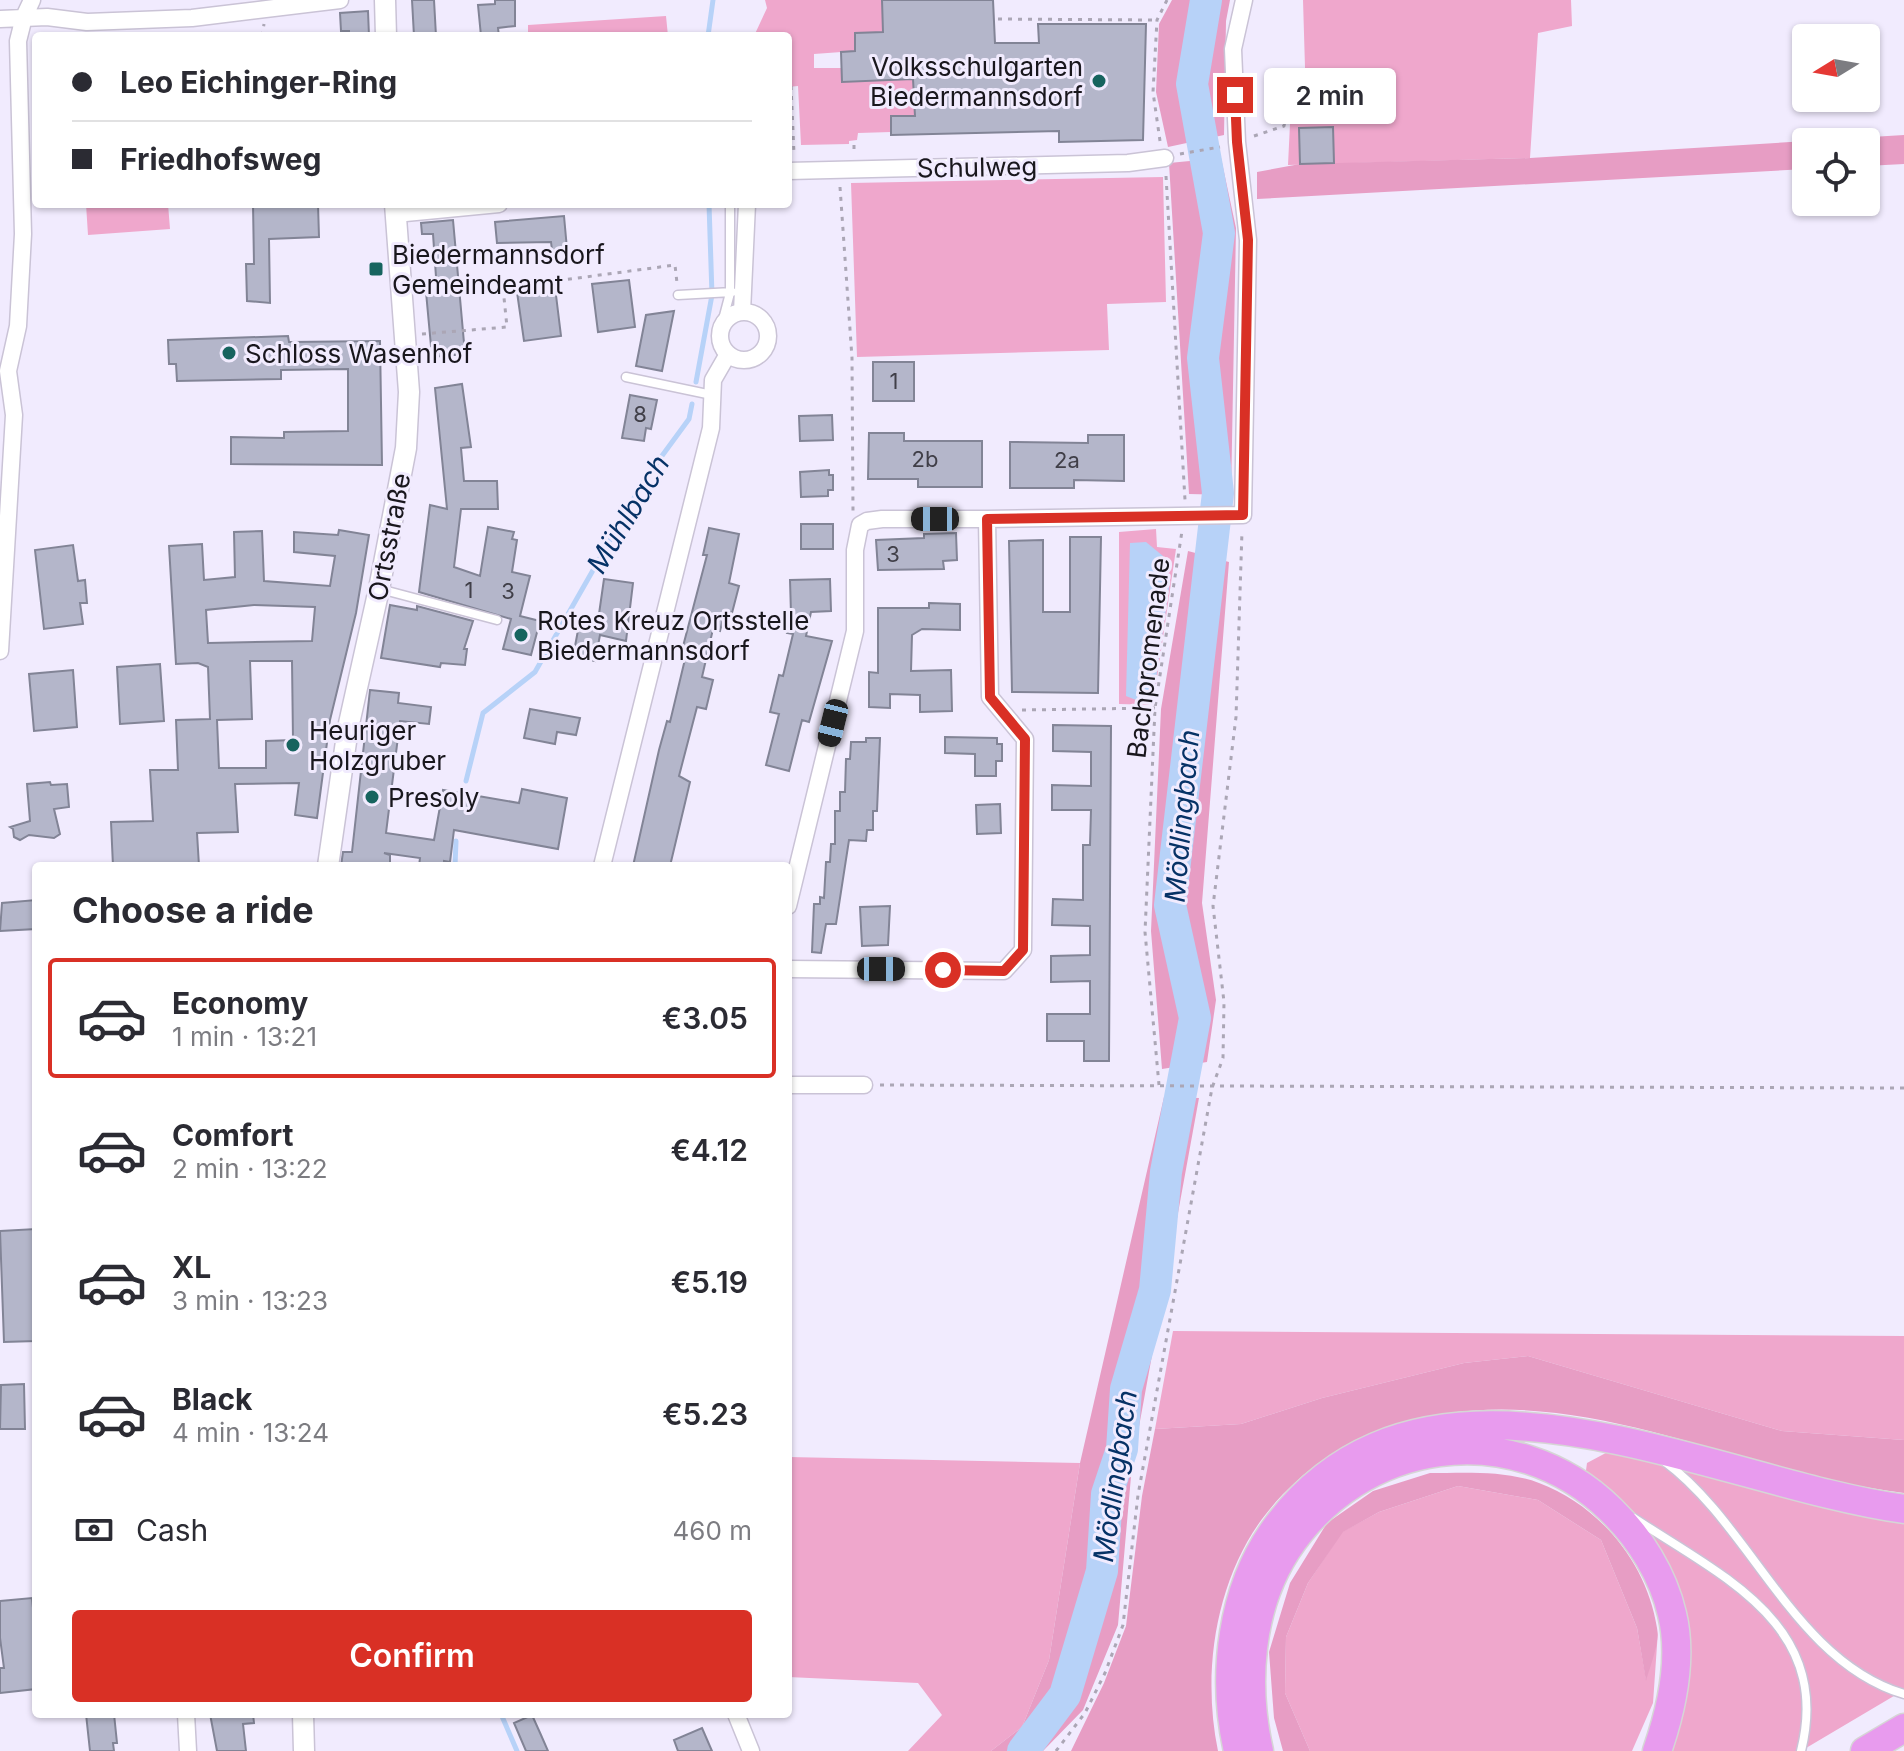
<!DOCTYPE html>
<html lang="en">
<head>
<meta charset="utf-8">
<style>
  body { margin:0; font-family:Inter,sans-serif; background:#f7f7f7; color:#2b2b33; height:100vh; display:flex; flex-direction:column; font-size:30px; white-space:nowrap }
  * { box-sizing:border-box; margin:0 }
  p { font-size:26px; color:#7c7c81 }
  .icon { flex:none; width:44px; height:44px; fill:none; stroke:currentColor; stroke-width:2; stroke-linecap:round; stroke-linejoin:round }
  .map { position:relative; flex:1; overflow:hidden }
  .drawer { position:absolute; left:32px; top:862px; width:760px; height:856px; display:flex; flex-direction:column; background:#fff; border-radius:8px; box-shadow:0 2px 6px #0004 }
  .drawer>* { flex:none }
  .banner { position:absolute; left:32px; top:32px; width:760px; height:176px; border-radius:8px; box-shadow:0 2px 6px #0004; display:grid; align-content:center; height:176px; padding:0 40px; background:#fff }
  .needle { width:52px; rotate:259deg }
  .fabs { position:absolute; left:1792px; top:24px; display:grid; gap:16px }
  .fabs a { display:grid; place-items:center; width:88px; height:88px; border-radius:8px; background:#fff; box-shadow:0 2px 6px #0004; font-size:40px }
  .end { position:absolute; width:36px; height:36px; margin:-18px; border:10px solid #d93025; background:#fff; box-shadow:0 0 0 4px #fff }
  .from { border-radius:50% }
  .bubble { position:absolute; height:56px; border-radius:8px; background:#fff; box-shadow:0 2px 6px #0004; font-size:26px; font-weight:600; line-height:56px; text-align:center }
  .car { position:absolute; width:24px; height:48px; margin:-24px -12px; border-radius:10px; box-shadow:0 0 6px 2px #0007; background:linear-gradient(#222 24%,#8ab4d8 0 40%,#222 0 76%,#8ab4d8 0 86%,#222 0) }
  .banner b { display:flex; align-items:center; gap:28px; height:76px; font-size:30px }
  .banner b+b { border-top:2px solid #e1e1e2 }
  .banner i { width:20px; height:20px; background:#2b2b33 }
  ul { padding:0; list-style:none }
  li { display:flex; align-items:center; gap:24px; height:120px; margin:0 16px 12px; padding:0 24px; border:4px solid transparent; border-radius:8px }
  li div { flex:1 }
  li b { display:block; font-size:30px }
  li em { font-style:normal; font-weight:600 }
  li.selected { border-color:#d93025 }
  li>.icon { width:72px; height:72px; stroke-width:1.5 }
  h2 { padding:0 40px; font-size:36px; line-height:96px }
  .pay { display:flex; align-items:center; gap:20px; height:88px; padding:0 40px; font-size:30px }
  .pay p { margin-inline-start:auto }
  .primary-button { display:flex; gap:16px; margin-top:auto; padding:16px 40px }
  .primary-button a { flex:1; height:92px; border-radius:8px; background:#d93025; color:#fff; font-size:32px; font-weight:600; line-height:92px; text-align:center }
  .map>svg:first-child { display:block }
  .green { fill:#efa7cc }
  .forest { fill:#e79dc4 }
  .water { fill:#b7d2f8 }
  .lines { fill:none; stroke-linecap:round; stroke-linejoin:round }
  .stream { stroke:#b7d2f8; stroke-width:5 }
  .river { stroke:#b7d2f8; stroke-width:32 }
  .building { fill:#b4b6ca; stroke:#828496; stroke-width:2; fill-rule:evenodd }
  .service-casing { stroke:#cac3d6; stroke-width:11 }
  .minor-casing { stroke:#cac3d6; stroke-width:19 }
  .tertiary-casing { stroke:#cac3d6; stroke-width:23 }
  .motorway-casing { stroke:#d6d5d6; stroke-width:31 }
  .path { stroke:#aba6b5; stroke-width:3; stroke-dasharray:4 6; stroke-linecap:butt }
  .service { stroke:#fff; stroke-width:8 }
  .minor { stroke:#fff; stroke-width:16 }
  .tertiary { stroke:#fff; stroke-width:20 }
  .motorway { stroke:#e89bee; stroke-width:28 }
  .route { stroke:#d93025; stroke-width:10 }
  .poi-dot { fill:#17645f; stroke:#f1ebfe; stroke-width:3 }
  .labels { text-anchor:middle; dominant-baseline:central; stroke-width:6; stroke-linejoin:round; paint-order:stroke }
  .number-label { font-size:22px; fill:#403f48 }
  .poi-label { font-size:26px; fill:#19171d; stroke:#f1ebfe; text-anchor:start }
  .street-label { font-size:26px; fill:#19171d; stroke:#f1ebfe }
  .water-label { font-size:28px; font-style:italic; fill:#063266; stroke:#f1ebfe }
</style>
</head>
<body>
<div class="map">
<svg width="1904" height="1751" viewBox="0 0 1904 1751">
  <rect width="100%" height="100%" fill="#f1ebfe"/>
  <path class="green" d="M765 0H882L883 32 855 33V51L814 54V68H841L842 82 987 74 914 94 915 116H891V132L858 133 857 140 849 141V144L801 145 798 86 788 87V36H754L767 8Z
    M1303 0H1571L1572 26 1538 33 1530 158 1288 165 1291 103 1306 101Z
    M666 16 668 36H528V25Z
    M1163 177 1166 302 1107 304 1109 350 857 357 851 183Z
    M86 204H168L170 229 88 235Z
    M1156 529 1157 547 1176 549 1153 705 1119 704V532Z
    M1173 1331 1904 1336V1440L1782 1431 1528 1356 1464 1363 1322 1398 1241 1424 1155 1429Z
    M1617 1447 1904 1517V1690L1801 1751H1670L1688 1647 1585 1478 1587 1463Z
    M788 1457 1080 1463 1049 1660 1022 1727 991 1751H908L942 1715 918 1683 788 1677Z
    M1458 1486 1538 1500 1601 1540 1637 1628 1646 1679 1658 1631 1653 1703 1632 1751H1310L1285 1693 1286 1637 1308 1583 1342 1532 1379 1512Z"/>
  <path class="forest" d="M1172 0H1230L1226 21 1224 135 1168 147 1156 92 1159 24Z
    M1904 135V164L1866 166V142H1806V169L1257 199V172L1300 164 1530 158Z
    M1221 158 1236 228 1231 495 1189 494 1169 163Z
    M1188 551 1229 562 1202 903 1216 1000 1207 1062 1162 1069 1151 931 1161 709Z
    M1164 1097 1199 1098 1132 1465 1118 1625 1083 1710 1043 1751H991L1022 1727 1049 1660 1080 1463Z
    M1528 1356 1782 1431 1904 1440V1493C1734 1473 1566 1370 1393 1426 1340 1443 1296 1474 1262 1519 1215 1583 1202 1674 1218 1751H1071L1104 1683 1126 1626 1142 1496 1155 1429 1241 1424 1322 1398 1464 1363Z
    M1430 1473C1465 1473 1505 1470 1539 1483 1600 1506 1647 1563 1657 1628 1660 1643 1650 1666 1646 1681L1637 1628 1601 1540 1538 1500 1458 1486 1379 1512 1343 1532 1308 1583 1286 1637 1285 1693 1310 1751H1283L1274 1718 1269 1652 1290 1583 1327 1523 1373 1491Z"/>
  <path class="water" d="M1146 542 1163 556 1170 580 1154 693 1141 702 1126 696 1130 543Z"/>
  <g class="lines">
    <path class="stream" d="M708 36 713 0
      M696 382 712 295 709 204
      M466 781 483 713 535 672 645 479 689 419 692 404
      M455 866 456 841
      M501 1714 517 1751"/>
    <path class="river" d="M1023 1751 1065 1695 1102 1571 1107 1494 1122 1449 1126 1389 1155 1290 1166 1172 1195 1018 1170 905 1218 493 1203 358 1219 233 1192 84 1206 0"/>
  </g>
  <path class="building" d="M412 0H434L436 36H414Z
    M495 0H515V26L498 28 499 36H481L478 5 495 4Z
    M882 0H993L995 43H1039L1038 24H1146L1143 140 1059 142V131L891 135V116H915L913 79 842 82 841 52 855 51V33L883 32Z
    M368 11 369 36H349V31H341L340 13Z
    M1333 127 1334 163 1300 164 1299 128Z
    M253 204H318L319 237 269 239 270 303 247 301 246 264H254Z
    M564 216 567 249 552 250 551 242 497 243 495 222Z
    M453 220 465 354 432 357 426 292 437 291 433 234H422L421 223Z
    M629 280 635 327 598 332 592 284Z
    M555 287 561 336 524 341 517 292Z
    M674 311 662 371 636 366 646 315Z
    M288 336 289 342 380 341 382 465 231 464V437L284 438V432L348 431V369L281 370V379L177 381 176 364H169L168 340Z
    M873 362H914V401H873Z
    M462 384 471 447 461 448 464 481H497L498 509H461L454 567 480 576 488 527 514 532 512 539 517 540 512 572 530 576 520 616 540 621 531 655 503 649 511 619 419 592 430 505 447 509 435 388Z
    M630 395 657 400 651 429 646 428 644 441 622 438Z
    M832 415 833 440 800 441 799 416Z
    M869 433H904V441H982V487H918V479H868Z
    M1088 435H1124V481L1074 480V488H1010V442L1088 443Z
    M829 470V475H833V490H828V496L801 497 800 472Z
    M801 524H833V549H801Z
    M709 528 739 534 729 583 739 586 732 613 725 611 720 631 713 629 702 677 713 680 706 709 697 707 679 776 690 782 670 866H633L659 750 667 721 670 722 686 655 681 654 707 555H703Z
    M339 530 369 535 356 613 330 720 317 818 295 815 299 783 235 784 238 832 197 833 199 866H113L111 822 153 821 150 770H178L176 720 210 719 208 667 198 663 176 664 169 546 202 544 204 580 235 577 234 532 262 531 264 581 330 586 335 556 294 552V532L338 535ZM254 605 315 607 312 641 208 643 206 610ZM250 661H292L293 740 266 741V768H219L217 720 252 719Z
    M956 533 957 560 943 561 944 569 878 570 876 540 924 538V534Z
    M1070 537H1101L1098 693 1012 692 1009 541 1043 540V612H1070Z
    M73 545 78 581 85 580 87 603H80L83 624 44 629 35 550Z
    M604 579 633 583 626 641 600 635 595 661 573 657 579 625 597 628Z
    M830 579 831 611 811 612 806 636 832 641 809 722 802 720 789 771 766 765 779 714 770 712 779 675 783 676 793 634 787 633 791 614 790 580Z
    M929 603 960 604V630L922 629 912 635 911 671 951 670 952 711 920 712V695L890 694V708L869 707V672L878 673V608H929Z
    M390 605 417 610V606L473 621 464 649H467L465 665 441 663 440 667 381 658Z
    M160 664 164 721 120 724 117 667Z
    M73 670 77 727 34 731 29 674Z
    M370 690 399 693 398 703 431 707 429 724 400 721 386 833 434 840 443 790 519 803 522 789 567 798 558 849 454 830 450 862 444 861V866H419L420 858 384 853 390 855V866H341L343 852H352Z
    M530 709 580 718 576 735 557 732 555 744 524 738Z
    M1053 725 1111 726 1109 1061H1084V1041H1047V1014H1090V981L1051 982V956L1090 955V926L1052 925 1053 899 1083 900V845H1090L1091 810H1052V785L1091 786V752L1053 751Z
    M945 737 997 738V744H1002V761H996V776H975V754L945 753Z
    M866 738H880L877 811H873V830H867L866 841 849 840 836 924H826L821 953 812 952 814 904H820V897L824 898 826 862H830L831 844H835V811H840V792H845L846 759H850L851 742H866Z
    M50 782 51 785 67 784 69 807 54 809 60 834 54 838 29 835 20 840 14 837 13 829 10 827 30 821 27 784Z
    M1000 804 1001 833 977 834 976 805Z
    M36 900V929L0 931 2 903Z
    M890 906 888 945 862 946 860 907Z
    M36 1229V1341L4 1342 0 1231Z
    M24 1384 25 1429H0L1 1385Z
    M32 1598 36 1638V1689L0 1693V1668H4L0 1638V1601Z
    M86 1714H114L117 1743H113L114 1751H90Z
    M210 1714H253L254 1723 243 1724 246 1751H217Z
    M532 1715 541 1735 548 1751H526L514 1723Z
    M702 1728 712 1751H678L674 1740Z"/>
  <g class="lines">
    <g class="service-casing">
      <path id="service" d="M678 295 732 292
        M720 331 730 293V204
        M626 377 712 395
        M380 589 497 620
        M1664 1461C1752 1526 1794 1661 1904 1694
        M1634 1518C1721 1576 1833 1624 1801 1751"/>
    </g>
    <g class="minor-casing">
      <path id="minor" d="M0 19 47 17 87 22 192 18 340 0
        M788 171 1128 163 1165 158
        M395 214 499 204
        M720 336a24 24 0 1 1 48 0a24 24 0 1 1-48 0Z
        M742 312 747 204
        M987 519 1243 515 1248 240 1237 142 1233 49 1244 0
        M0 651 14 415 8 371 18 326 23 234 18 41 24 17 32 0
        M602 866 711 428 713 380 728 354
        M788 906 855 631V550L860 525 867 521 882 519H987L990 697 1025 739 1023 950 1004 971 788 969
        M788 1085H864
        M186 1714 188 1751
        M736 1714 751 1751"/>
    </g>
    <g class="tertiary-casing">
      <path id="tertiary" d="M385 0 386 36
        M328 866 348 728 379 589 406 448 409 392 395 204
        M303 1714 304 1751"/>
    </g>
    <g class="motorway-casing">
      <path id="motorway" d="M1238 1751C1221 1676 1231 1587 1278 1525 1428 1326 1710 1482 1904 1509
        M1259 1751C1244 1685 1249 1609 1286 1551 1359 1438 1513 1414 1611 1510 1640 1538 1663 1575 1672 1614 1683 1659 1672 1708 1657 1751
        M1865 1751 1904 1728"/>
    </g>
    <path class="path" d="M998 19 1157 20
      M262 36 264 24
      M791 86 794 154
      M1254 136 1284 126 1287 109 1281 97
      M1160 141 1153 92 1157 20 1167 0
      M854 145V154
      M1180 154 1220 147
      M1166 176 1185 500
      M840 187 852 358 853 511
      M422 334 507 327 503 288 675 265 677 283
      M1022 710 1155 708
      M880 1085 1904 1088
      M1159 1085 1145 932 1155 708 1182 531
      M1056 1751 1085 1713 1105 1673 1123 1625 1138 1495 1212 1088 1223 1058 1224 1002 1213 906 1236 717 1242 531"/>
    <use href="#service" class="service"/>
    <use href="#minor" class="minor"/>
    <use href="#tertiary" class="tertiary"/>
    <use href="#motorway" class="motorway"/>
  </g>
  <g class="lines">
    <path class="route" d="M943 970 1004 971 1023 950 1025 739 990 697 987 519 1243 515 1248 240 1237 142 1235 95"/>
  </g>
  <g class="poi-dot">
    <circle cx="1099" cy="81" r="8"/>
    <rect x="368" y="261" width="16" height="16" rx="4"/>
    <circle cx="229" cy="353" r="8"/>
    <circle cx="521" cy="635" r="8"/>
    <circle cx="293" cy="745" r="8"/>
    <circle cx="372" cy="797" r="8"/>
  </g>
  <g class="labels">
    <g class="number-label">
      <text x="894" y="381">1</text>
      <text x="640" y="414">8</text>
      <text x="925" y="459">2b</text>
      <text x="1067" y="460">2a</text>
      <text x="893" y="554">3</text>
      <text x="469" y="590">1</text>
      <text x="508" y="591">3</text>
    </g>
    <g class="poi-label">
      <text x="1083" y="66" text-anchor="end">Volksschulgarten<tspan x="1083" dy="30">Biedermannsdorf</tspan></text>
      <text x="392" y="254">Biedermannsdorf<tspan x="392" dy="30">Gemeindeamt</tspan></text>
      <text x="245" y="353">Schloss Wasenhof</text>
      <text x="537" y="620">Rotes Kreuz Ortsstelle<tspan x="537" dy="30">Biedermannsdorf</tspan></text>
      <text x="309" y="730">Heuriger<tspan x="309" dy="30">Holzgruber</tspan></text>
      <text x="388" y="797">Presoly</text>
    </g>
    <g class="street-label">
      <text transform="translate(977 167) rotate(-1)">Schulweg</text>
      <text transform="translate(389 537) rotate(-79)">Ortsstraße</text>
      <text transform="translate(1148 658) rotate(-83)">Bachpromenade</text>
    </g>
    <g class="water-label">
      <text transform="translate(628 514) rotate(-59)">Mühlbach</text>
      <text transform="translate(1182 816) rotate(-85)">Mödlingbach</text>
      <text transform="translate(1115 1476) rotate(-82)">Mödlingbach</text>
    </g>
  </g>
</svg>
<div class="fabs">
<a><svg class="needle" viewBox="-14 -14 28 28"><path d="M0-13l5 13h-10z" fill="#e53935"/><path d="M0 13l5-13h-10z" fill="#7c7c81"/></svg></a>
<a><svg class="icon" aria-label="locate" viewBox="0 0 24 24"><circle cx="12" cy="12" r="6"/><path d="M12 2v4M12 18v4M2 12h4M18 12h4"/></svg></a>
</div>
<i class="end from" style="left:943px;top:970px"></i>
<i class="end" style="left:1235px;top:95px"></i>
<div class="bubble" style="left:1264px;top:68px;width:132px">2 min</div>
<i class="car" style="left:935px;top:519px;rotate:270deg"></i>
<i class="car" style="left:833px;top:723px;rotate:194deg"></i>
<i class="car" style="left:881px;top:969px;rotate:90deg"></i>
<div class="banner">
<b><i class="from"></i>Leo Eichinger-Ring</b>
<b><i></i>Friedhofsweg</b>
</div>
<section class="drawer">
<h2>Choose a ride</h2>
<ul>
<li class="selected"><svg class="icon" aria-label="car" viewBox="0 0 24 24"><path d="M5 17H2v-5l4-1 3-4h7l3 4 3 1v5h-3M9 17h6M6 11h13"/><circle cx="7" cy="17" r="2"/><circle cx="17" cy="17" r="2"/></svg><div><b>Economy</b><p>1 min · 13:21</p></div><em>€3.05</em></li>
<li><svg class="icon" aria-label="car" viewBox="0 0 24 24"><path d="M5 17H2v-5l4-1 3-4h7l3 4 3 1v5h-3M9 17h6M6 11h13"/><circle cx="7" cy="17" r="2"/><circle cx="17" cy="17" r="2"/></svg><div><b>Comfort</b><p>2 min · 13:22</p></div><em>€4.12</em></li>
<li><svg class="icon" aria-label="car" viewBox="0 0 24 24"><path d="M5 17H2v-5l4-1 3-4h7l3 4 3 1v5h-3M9 17h6M6 11h13"/><circle cx="7" cy="17" r="2"/><circle cx="17" cy="17" r="2"/></svg><div><b>XL</b><p>3 min · 13:23</p></div><em>€5.19</em></li>
<li><svg class="icon" aria-label="car" viewBox="0 0 24 24"><path d="M5 17H2v-5l4-1 3-4h7l3 4 3 1v5h-3M9 17h6M6 11h13"/><circle cx="7" cy="17" r="2"/><circle cx="17" cy="17" r="2"/></svg><div><b>Black</b><p>4 min · 13:24</p></div><em>€5.23</em></li>
</ul>
<div class="pay"><svg class="icon" aria-label="cash" viewBox="0 0 24 24"><path d="M3 7h18v10H3z"/><circle cx="12" cy="12" r="2"/></svg>Cash<p>460 m</p></div>
<div class="primary-button"><a>Confirm</a></div>
</section>
</div>
</body>
</html>
